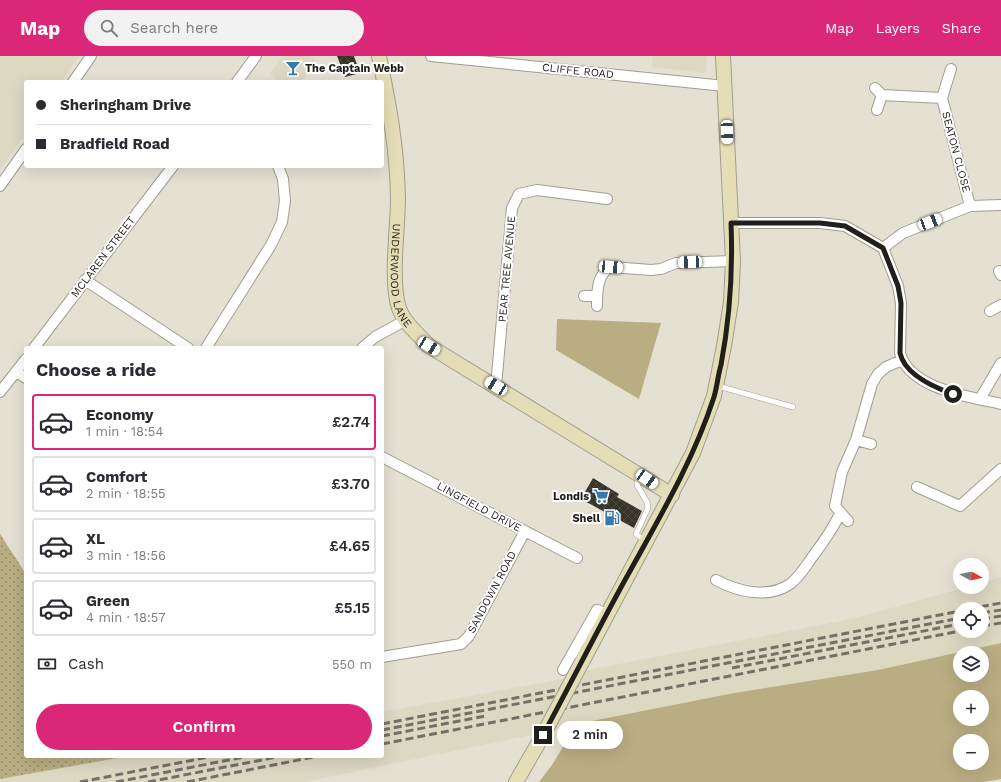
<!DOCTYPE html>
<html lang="en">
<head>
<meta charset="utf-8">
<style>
  body { margin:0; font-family:"Work Sans",sans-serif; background:#f2f2f3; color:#2b2b33; height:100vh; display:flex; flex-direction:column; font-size:15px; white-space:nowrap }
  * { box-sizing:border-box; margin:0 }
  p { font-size:13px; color:#7c7c81 }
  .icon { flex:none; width:22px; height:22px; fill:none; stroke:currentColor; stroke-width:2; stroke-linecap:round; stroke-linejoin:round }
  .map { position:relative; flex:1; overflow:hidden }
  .sheet { position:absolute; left:24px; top:290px; width:360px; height:412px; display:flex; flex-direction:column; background:#fff; border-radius:4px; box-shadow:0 4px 16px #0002 }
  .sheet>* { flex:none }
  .top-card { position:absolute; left:24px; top:24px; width:360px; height:88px; border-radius:4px; box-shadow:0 4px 16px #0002; display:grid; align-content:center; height:88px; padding:0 12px; background:#fff }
  .needle { width:26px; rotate:98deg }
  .buttons { position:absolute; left:953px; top:502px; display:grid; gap:8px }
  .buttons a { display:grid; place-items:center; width:36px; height:36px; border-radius:50%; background:#fff; box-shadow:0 4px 16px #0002; font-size:20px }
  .end { position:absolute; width:18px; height:18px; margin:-9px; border:5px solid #201f19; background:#fff; box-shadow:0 0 0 2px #fff }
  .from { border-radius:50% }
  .bubble { position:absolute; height:28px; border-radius:14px; background:#fff; box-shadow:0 4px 16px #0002; font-size:13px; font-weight:600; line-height:28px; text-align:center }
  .car { position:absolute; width:12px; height:24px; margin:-12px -6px; border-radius:5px; box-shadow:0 0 3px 1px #0007; background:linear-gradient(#fff 24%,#345 0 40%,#fff 0 76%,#345 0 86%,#fff 0) }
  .top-card b { display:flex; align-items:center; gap:14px; height:38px; font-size:15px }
  .top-card b+b { border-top:1px solid #e1e1e2 }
  .top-card i { width:10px; height:10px; background:#2b2b33 }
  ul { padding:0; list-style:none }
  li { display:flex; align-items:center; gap:12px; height:56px; margin:0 8px 6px; padding:0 4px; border:2px solid #e1e1e2; border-radius:4px }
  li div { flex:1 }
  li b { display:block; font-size:15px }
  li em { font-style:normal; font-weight:600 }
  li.on { border-color:#db2777 }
  li>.icon { width:36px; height:36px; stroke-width:1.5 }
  h2 { padding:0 12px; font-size:18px; line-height:48px }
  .pay { display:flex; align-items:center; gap:10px; height:44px; padding:0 12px; font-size:15px }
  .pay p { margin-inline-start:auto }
  .button { display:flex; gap:8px; margin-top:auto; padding:8px 12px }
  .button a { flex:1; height:46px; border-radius:24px; background:#db2777; color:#fff; font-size:16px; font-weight:600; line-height:46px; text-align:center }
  header { display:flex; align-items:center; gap:24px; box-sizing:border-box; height:56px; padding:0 20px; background:#db2777; color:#fff }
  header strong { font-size:19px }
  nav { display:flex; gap:22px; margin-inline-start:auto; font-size:14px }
  .search { width:280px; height:36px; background:#f2f2f3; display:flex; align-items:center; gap:10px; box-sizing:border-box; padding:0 14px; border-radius:22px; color:#7c7c81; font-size:15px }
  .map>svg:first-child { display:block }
  .built { fill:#ddd8c2; fill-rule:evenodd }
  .grass { fill:#b9ad82; fill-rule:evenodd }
  .park { fill:url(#park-dots) }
  .building { fill:url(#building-cross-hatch) }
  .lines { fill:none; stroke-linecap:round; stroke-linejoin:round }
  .lane-casing { stroke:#a19e90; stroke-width:6 }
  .street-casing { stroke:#a19e90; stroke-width:12 }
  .secondary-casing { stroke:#a19e90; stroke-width:16 }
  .lane { stroke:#fff; stroke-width:5 }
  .street { stroke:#fff; stroke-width:10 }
  .secondary { stroke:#e5ddb6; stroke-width:14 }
  .rail { stroke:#737167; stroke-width:3; stroke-dasharray:8 4; stroke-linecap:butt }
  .secondary-bridge-casing { stroke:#a19e90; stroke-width:16; stroke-linecap:butt }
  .secondary-bridge { stroke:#e5ddb6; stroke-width:14 }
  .route { stroke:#201f19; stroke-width:5 }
  .labels { text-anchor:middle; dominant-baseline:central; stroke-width:4; stroke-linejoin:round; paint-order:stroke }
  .poi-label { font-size:11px; font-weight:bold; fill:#201f19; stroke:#fff; text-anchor:end }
  .street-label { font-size:11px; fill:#201f19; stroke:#fff }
</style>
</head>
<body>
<header>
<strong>Map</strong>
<div class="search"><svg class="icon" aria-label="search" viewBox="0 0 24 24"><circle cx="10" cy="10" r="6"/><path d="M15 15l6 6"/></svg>Search here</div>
<nav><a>Map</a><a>Layers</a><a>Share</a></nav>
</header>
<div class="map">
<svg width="1001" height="726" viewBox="0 0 1001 726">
  <defs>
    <pattern id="park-dots" width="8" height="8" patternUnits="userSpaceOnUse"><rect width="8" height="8" fill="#b9ad82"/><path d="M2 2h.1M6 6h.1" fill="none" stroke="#968c6a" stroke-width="1.8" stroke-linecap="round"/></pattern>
    <pattern id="building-cross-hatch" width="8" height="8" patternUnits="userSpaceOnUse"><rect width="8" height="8" fill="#363428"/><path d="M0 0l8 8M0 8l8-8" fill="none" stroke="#4a483e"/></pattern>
  </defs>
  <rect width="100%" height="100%" fill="#e4e0d2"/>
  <path class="built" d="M0 0H79L61 26H26V77L0 114Z
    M283 0H310L317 6 301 26H279L270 18Z
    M653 0H707L706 17 652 11Z
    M1001 521V587L878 614 734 637 304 726H0V723L129 700H382V656L563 623 593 613 856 562 967 531H982V527ZM960 553H982V575H960Z"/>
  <path class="grass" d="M557 263 661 267 639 343 556 294Z
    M1001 587V723L984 726H539L552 709 577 668 734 637 878 614ZM960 597H982V619H960ZM960 641H982V663H960ZM960 685H982V707H960Z"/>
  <path class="park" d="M0 478 26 518V700H129L0 723Z"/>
  <path class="building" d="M337 0H354L360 17 345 21Z
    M593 422 619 438 617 441 642 455 634 472 581 443Z"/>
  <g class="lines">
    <g class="lane-casing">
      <path id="lane" d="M718 330 793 351
        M638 421 637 429 647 446 648 452 636 478 645 485"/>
    </g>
    <g class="street-casing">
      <path id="street" d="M431 0 725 30
        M951 13 942 42 970 150
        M73 26 91 0
        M237 26 256 0
        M875 32 882 39 942 42
        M877 54 882 39
        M0 130 26 93
        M731 167H820L845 170 883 192 898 230 901 247 900 297C909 333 971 341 1001 348
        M883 192 903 177 970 150 1001 149
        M999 215 1001 219
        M85 224 188 292
        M584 240H597
        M597 250C597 236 597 217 611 211L651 214 661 213 676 207 733 205
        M990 255 1001 249
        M34 292 173 110
        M206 292 271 189 282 166 285 145 283 123 278 110
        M362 292 375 281 406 264
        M16 316 26 322
        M496 330 512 152 519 138 537 134 607 143
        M0 336 26 303
        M980 343 1001 307
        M856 384 871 388
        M382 401 577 502
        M917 431 960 450 1001 413
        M848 465 835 450 842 416 856 384 872 328 878 318 886 311 902 304
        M716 524C738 536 769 543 790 528 801 520 808 506 816 496 825 483 834 472 840 457
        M382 601 461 588 469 580 525 475
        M563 614 597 554 607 558"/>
    </g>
    <g class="secondary-casing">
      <g id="secondary">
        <path id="s1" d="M379 0C389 49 397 91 398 142 398 172 390 226 399 252 404 267 419 279 429 290L672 439"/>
        <path d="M582 606 693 397 714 340 724 290 731 246 733 205 723 0"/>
        <path d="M516 726 543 679"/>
      </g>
    </g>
    <use href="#lane" class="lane"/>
    <use href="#street" class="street"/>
    <use href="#secondary" class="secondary"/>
    <path class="rail" d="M969 553 1001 547
      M982 557 1001 554
      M982 563 1001 560
      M982 570 1001 567
      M732 612 960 568
      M382 668 960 555
      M382 674 960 562
      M382 680 485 660
      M382 688 960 575
      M80 726 214 700
      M116 726 249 700
      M148 726 282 700
      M187 726 319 700"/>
    <g class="secondary-bridge-casing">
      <path id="secondary-bridge" d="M543 679 582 606"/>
    </g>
    <use href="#secondary-bridge" class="secondary-bridge"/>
  </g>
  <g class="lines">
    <path class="route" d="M543 679C571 627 597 575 625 524 658 464 693 406 714 341 717 331 718 319 721 309 730 261 733 215 731 167H820L845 170 883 192 898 230 901 247 900 297C905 319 933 331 953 338"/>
  </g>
  <defs>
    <g id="bar-bare" transform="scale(1.2)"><path d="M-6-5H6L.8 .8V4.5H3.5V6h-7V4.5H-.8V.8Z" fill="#3679af" stroke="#fff" stroke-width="2.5" paint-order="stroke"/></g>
    <g id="supermarket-bare" transform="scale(1.2)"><path d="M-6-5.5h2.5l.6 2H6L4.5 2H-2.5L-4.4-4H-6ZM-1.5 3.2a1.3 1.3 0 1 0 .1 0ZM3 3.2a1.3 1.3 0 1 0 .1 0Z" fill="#3679af" stroke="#fff" stroke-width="2.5" paint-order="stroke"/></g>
    <g id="fuel-bare" transform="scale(1.2)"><path d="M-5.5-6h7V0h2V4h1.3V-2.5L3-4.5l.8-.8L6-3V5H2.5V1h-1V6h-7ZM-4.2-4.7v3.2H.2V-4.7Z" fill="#3679af" stroke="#fff" stroke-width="2.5" paint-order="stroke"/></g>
  </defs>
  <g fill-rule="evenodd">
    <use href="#bar-bare" x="293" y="12"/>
    <use href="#supermarket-bare" x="601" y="440"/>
    <use href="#fuel-bare" x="612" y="462"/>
  </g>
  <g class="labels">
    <g class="poi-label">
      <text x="305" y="12" text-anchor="start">The Captain Webb</text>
      <text x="589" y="440">Londis</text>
      <text x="600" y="462">Shell</text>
    </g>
    <g class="street-label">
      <text transform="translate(578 15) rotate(6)">CLIFFE ROAD</text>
      <text transform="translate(956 96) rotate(75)">SEATON CLOSE</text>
      <text transform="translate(103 201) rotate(-53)">MCLAREN STREET</text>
      <text transform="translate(507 213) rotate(-85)">PEAR TREE AVENUE</text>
      <text stroke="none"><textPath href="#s1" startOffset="222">UNDERWOOD LANE</textPath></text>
      <text transform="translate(479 451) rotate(28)">LINGFIELD DRIVE</text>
      <text transform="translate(492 536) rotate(-62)">SANDOWN ROAD</text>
    </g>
  </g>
</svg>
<div class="buttons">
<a><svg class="needle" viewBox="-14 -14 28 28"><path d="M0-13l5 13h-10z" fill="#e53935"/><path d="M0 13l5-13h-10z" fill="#7c7c81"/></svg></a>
<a><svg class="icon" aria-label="locate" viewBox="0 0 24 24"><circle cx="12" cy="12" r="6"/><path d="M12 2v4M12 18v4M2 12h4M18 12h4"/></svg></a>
<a><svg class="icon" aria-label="layers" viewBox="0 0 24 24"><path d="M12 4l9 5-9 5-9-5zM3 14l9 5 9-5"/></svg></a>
<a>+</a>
<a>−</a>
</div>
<i class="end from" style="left:953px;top:338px"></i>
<i class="end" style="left:543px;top:679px"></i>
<div class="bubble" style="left:557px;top:665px;width:66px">2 min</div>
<i class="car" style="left:727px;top:76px;rotate:178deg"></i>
<i class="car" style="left:930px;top:166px;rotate:69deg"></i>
<i class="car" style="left:690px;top:206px;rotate:268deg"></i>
<i class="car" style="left:611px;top:211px;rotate:94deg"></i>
<i class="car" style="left:429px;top:290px;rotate:121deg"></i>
<i class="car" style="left:496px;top:330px;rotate:301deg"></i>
<i class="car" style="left:647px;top:423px;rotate:124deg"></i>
<div class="top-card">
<b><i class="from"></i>Sheringham Drive</b>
<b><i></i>Bradfield Road</b>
</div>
<section class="sheet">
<h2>Choose a ride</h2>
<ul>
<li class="on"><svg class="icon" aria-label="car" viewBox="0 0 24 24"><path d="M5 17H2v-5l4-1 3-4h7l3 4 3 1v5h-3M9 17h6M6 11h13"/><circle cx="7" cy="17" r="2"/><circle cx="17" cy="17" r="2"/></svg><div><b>Economy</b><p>1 min · 18:54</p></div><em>£2.74</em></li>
<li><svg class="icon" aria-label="car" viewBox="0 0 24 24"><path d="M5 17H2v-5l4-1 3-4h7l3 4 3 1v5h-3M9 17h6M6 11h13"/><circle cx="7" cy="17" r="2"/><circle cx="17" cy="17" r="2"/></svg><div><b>Comfort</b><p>2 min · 18:55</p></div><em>£3.70</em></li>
<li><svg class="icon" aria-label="car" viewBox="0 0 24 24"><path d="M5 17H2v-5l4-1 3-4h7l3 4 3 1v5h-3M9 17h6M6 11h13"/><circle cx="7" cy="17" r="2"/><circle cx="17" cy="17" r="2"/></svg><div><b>XL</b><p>3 min · 18:56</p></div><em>£4.65</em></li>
<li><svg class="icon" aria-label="car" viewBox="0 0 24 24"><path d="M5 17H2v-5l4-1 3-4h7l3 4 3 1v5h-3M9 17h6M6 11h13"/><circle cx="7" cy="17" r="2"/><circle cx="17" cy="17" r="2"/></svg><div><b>Green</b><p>4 min · 18:57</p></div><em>£5.15</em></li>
</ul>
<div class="pay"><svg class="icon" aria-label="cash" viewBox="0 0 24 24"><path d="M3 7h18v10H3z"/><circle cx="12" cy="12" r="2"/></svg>Cash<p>550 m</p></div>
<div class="button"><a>Confirm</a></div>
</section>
</div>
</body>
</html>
